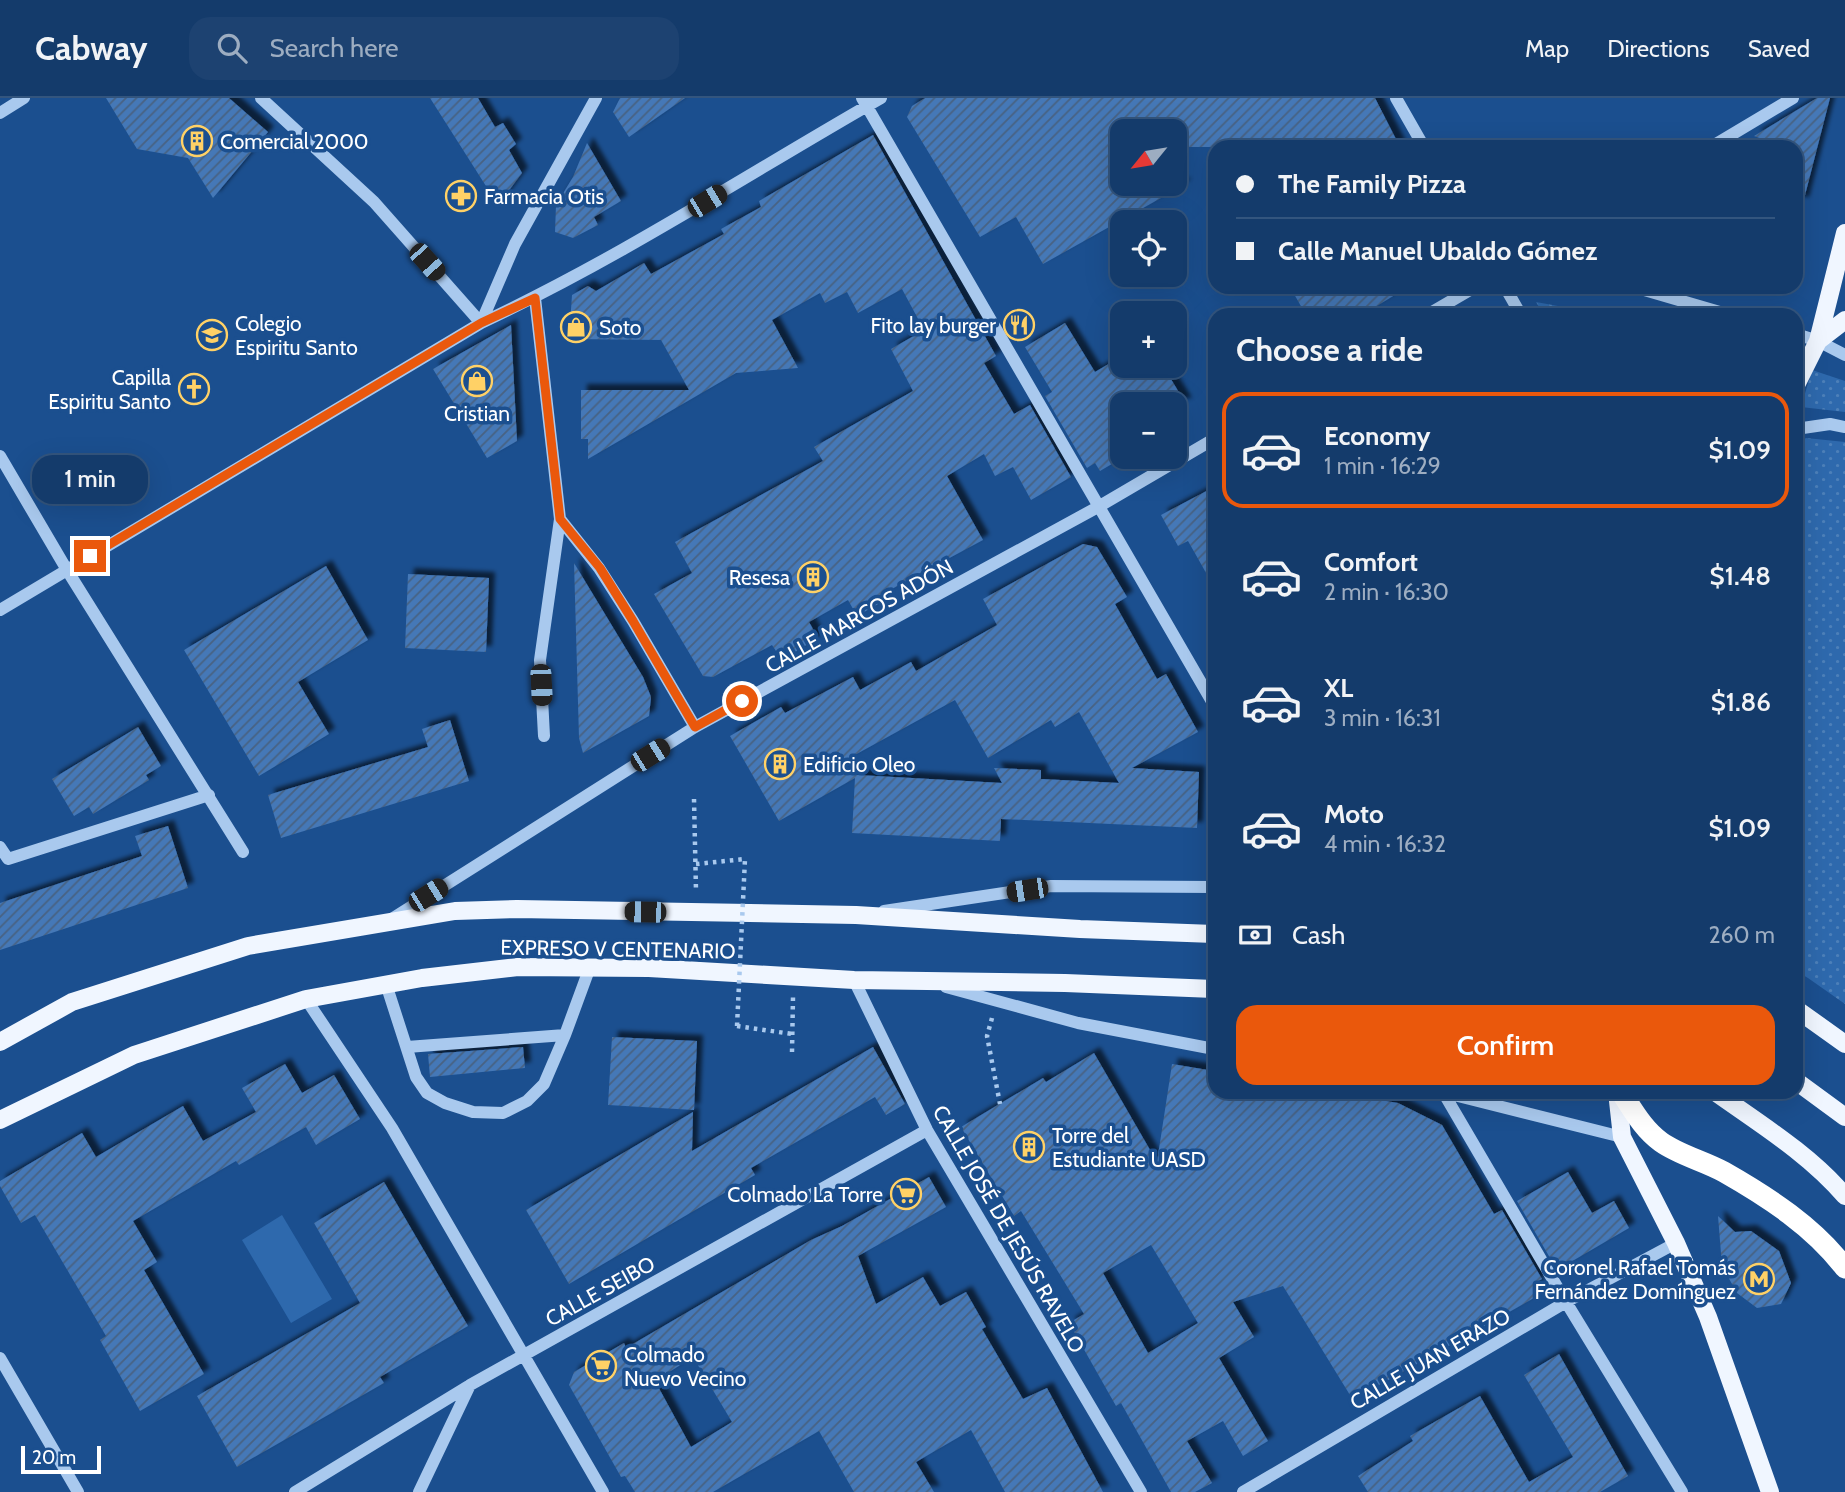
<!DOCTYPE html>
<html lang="en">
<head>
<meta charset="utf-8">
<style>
  body { margin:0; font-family:Cabin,sans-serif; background:#1d4271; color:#f1f3f6; height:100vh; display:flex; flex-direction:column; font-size:26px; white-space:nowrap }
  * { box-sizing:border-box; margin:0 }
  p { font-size:23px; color:#9dadc1 }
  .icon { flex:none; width:38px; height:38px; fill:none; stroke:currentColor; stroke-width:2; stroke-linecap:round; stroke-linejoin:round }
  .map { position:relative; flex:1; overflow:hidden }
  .drawer { position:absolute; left:1208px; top:210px; width:595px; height:791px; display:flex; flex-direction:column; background:#143b6b; border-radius:21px; box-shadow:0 7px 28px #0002,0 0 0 2px #33557e }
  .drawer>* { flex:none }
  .guide { position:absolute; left:1208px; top:42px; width:595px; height:154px; border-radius:21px; box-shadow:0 7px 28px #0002,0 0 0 2px #33557e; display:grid; align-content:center; height:154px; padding:0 28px; background:#143b6b }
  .needle { width:46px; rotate:240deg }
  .tools { position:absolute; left:1110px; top:21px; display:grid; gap:14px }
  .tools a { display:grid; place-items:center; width:77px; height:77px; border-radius:14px; background:#143b6b; box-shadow:0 7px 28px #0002,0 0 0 2px #33557e; font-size:35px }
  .scale { position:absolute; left:21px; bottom:18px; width:80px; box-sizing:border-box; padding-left:7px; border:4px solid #fff; border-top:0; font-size:19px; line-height:24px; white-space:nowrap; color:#fff; -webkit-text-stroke:5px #1b4f8f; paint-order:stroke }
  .end { position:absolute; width:32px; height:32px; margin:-16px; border:9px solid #ea580c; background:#fff; box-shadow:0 0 0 4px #fff }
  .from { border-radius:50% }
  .bubble { position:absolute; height:49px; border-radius:21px; background:#143b6b; box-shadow:0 7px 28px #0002,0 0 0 2px #33557e; font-size:23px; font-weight:600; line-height:49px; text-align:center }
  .car { position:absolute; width:21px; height:42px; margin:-21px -10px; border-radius:9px; box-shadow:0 0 5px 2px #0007; background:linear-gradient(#222 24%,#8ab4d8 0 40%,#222 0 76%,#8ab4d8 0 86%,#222 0) }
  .guide b { display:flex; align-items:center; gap:24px; height:66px; font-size:26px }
  .guide b+b { border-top:2px solid #33557e }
  .guide i { width:18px; height:18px; background:#f1f3f6 }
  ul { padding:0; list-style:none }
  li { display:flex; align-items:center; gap:21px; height:116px; margin:0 14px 10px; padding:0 14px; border:4px solid transparent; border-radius:21px }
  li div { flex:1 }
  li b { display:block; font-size:26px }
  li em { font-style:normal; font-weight:600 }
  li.active { border-color:#ea580c }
  li>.icon { width:63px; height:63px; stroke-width:1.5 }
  h2 { padding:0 28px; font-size:32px; line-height:84px }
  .pay { display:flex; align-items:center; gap:18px; height:77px; padding:0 28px; font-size:26px }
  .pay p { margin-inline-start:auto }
  .button { display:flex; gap:14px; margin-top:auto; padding:14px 28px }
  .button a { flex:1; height:80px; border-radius:21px; background:#ea580c; color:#fff; font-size:28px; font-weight:600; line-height:80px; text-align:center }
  header { display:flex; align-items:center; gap:42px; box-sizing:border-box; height:98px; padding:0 35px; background:#143b6b; border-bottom:2px solid #33557e }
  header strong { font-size:33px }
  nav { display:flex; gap:38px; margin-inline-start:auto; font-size:24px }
  .search { width:490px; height:63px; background:#1d4271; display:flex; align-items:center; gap:18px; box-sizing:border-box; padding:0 24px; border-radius:21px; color:#9dadc1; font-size:26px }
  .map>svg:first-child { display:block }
  .park { fill:url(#park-dots) }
  .garden { fill:#2e69ad }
  .building { fill:url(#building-hatch); fill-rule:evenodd; filter:url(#shadow) }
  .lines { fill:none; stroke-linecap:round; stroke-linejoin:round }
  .path { stroke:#a9c9ee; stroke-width:4.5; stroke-dasharray:3.5 5; stroke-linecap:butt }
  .minor { stroke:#a9c9ee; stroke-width:12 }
  .major { stroke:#f0f6ff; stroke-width:18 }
  .highway { stroke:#fff; stroke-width:21 }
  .path-bridge { stroke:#a9c9ee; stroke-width:4.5; stroke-dasharray:3.5 5; stroke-linecap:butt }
  .route { stroke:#ea580c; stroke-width:9 }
  .labels { text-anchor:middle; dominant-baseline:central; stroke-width:7; stroke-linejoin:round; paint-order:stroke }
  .poi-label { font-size:21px; fill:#fff; stroke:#1b4f8f; text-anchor:start }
  .street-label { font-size:21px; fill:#fff; stroke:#1b4f8f }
</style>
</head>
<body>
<header>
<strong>Cabway</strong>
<div class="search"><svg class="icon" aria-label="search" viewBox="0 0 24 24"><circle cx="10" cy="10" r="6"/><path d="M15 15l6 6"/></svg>Search here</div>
<nav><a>Map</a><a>Directions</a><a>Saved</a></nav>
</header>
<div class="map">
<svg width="1845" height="1394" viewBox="0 0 1845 1394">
  <defs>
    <pattern id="park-dots" width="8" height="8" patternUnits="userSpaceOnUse" patternTransform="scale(1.75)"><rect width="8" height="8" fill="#2e69ad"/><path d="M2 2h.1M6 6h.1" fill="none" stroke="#4d80b9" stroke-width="1.8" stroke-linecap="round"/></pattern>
    <pattern id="building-hatch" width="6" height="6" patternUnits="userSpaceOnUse" patternTransform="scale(1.75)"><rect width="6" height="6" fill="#4478b7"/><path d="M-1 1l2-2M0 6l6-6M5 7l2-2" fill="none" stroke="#486282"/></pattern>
    <filter id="shadow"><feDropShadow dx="6" dy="-6" stdDeviation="2" flood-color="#0009"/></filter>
  </defs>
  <rect width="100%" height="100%" fill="#1b4f8f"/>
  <path class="park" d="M1536 204 1607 217H1544Z
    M1812 272 1845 283V314L1801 309Z
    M1806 340 1845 344V906L1808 880 1796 873V346Z"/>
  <path class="garden" d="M282 1117 332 1201 291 1225 242 1142Z"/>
  <path class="building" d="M106 0H229L268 34 213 100 188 60 137 51Z
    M430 0H478L495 29 503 25 516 46 509 52 522 75 498 107Z
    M620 0H685L629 39 613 14Z
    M925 0H1375L1400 49H1174V33H1122V86H1186L1043 166 1016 119 980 139 907 19 912 8Z
    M1817 0H1830L1803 105 1796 104V49H1768L1770 44 1754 38Z
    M873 37 996 258 984 265 1014 316 1030 307 1071 379 1031 402 1013 369 995 378 984 356 947 378 983 442 877 499 880 505 857 518 848 502 809 524 818 540 782 562 772 547 713 579 703 578 654 496 692 475 675 444 823 363 814 349 913 293 891 251 924 232 902 191 858 215 847 194 825 205 820 195 772 222 798 270 736 275 588 361V341H581V292H689L661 242 569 241 572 197 588 188 596 193 644 165 651 176 724 136 721 131 761 109 759 103Z
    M587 45 621 103 594 119 598 127 573 140 555 134 556 107 573 79Z
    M1290 189H1408L1362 217H1355L1351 209 1338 217H1306Z
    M1065 225 1095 274 1122 258V268H1163L1186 306H1122V360L1100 373 1095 365 1087 370 1045 298 1052 294 1025 249Z
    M511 227 517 343 487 360 433 271Z
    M1214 389V489L1188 443 1178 448 1161 417Z
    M1083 446 1097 449 1127 499 1115 506 1157 581 1166 576 1198 634 1132 670 1199 674 1197 730 1001 721 1000 743 852 735 855 680 779 723 730 638 781 609 785 615 853 579 860 592 911 564 916 573 997 527 983 501ZM955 602 988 660 1051 622 1055 629 1079 614 1119 685 1041 681V672L994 670 1002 685 822 675Z
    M574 465 643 579 651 599 649 618 583 655 579 640Z
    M326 468 368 542 298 584 329 636 259 678 184 552Z
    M408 476 489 480 486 554 405 550Z
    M450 622 469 683 281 740 268 697 428 649 422 631Z
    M138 629 161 668 146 677 149 682 93 716 89 709 74 718 52 681Z
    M168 728 188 790 0 852V805L142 758 135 738Z
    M612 939 697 943 694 1012 608 1007Z
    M523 949 525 970 430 979 428 956Z
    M873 949 905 1006 886 1017 875 999 751 1070 755 1077 569 1186 526 1112 693 1014 692 1053Z
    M1094 955 1157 1064 1172 966 1214 973V994H1333L1398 1005 1442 1027 1494 1116 1502 1112 1542 1181 1535 1185 1541 1196 1353 1302 1283 1188 1233 1204 1254 1239 1219 1260 1268 1343 1243 1358 1223 1323 1187 1343 1212 1385 1195 1394H1171L1121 1305 1116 1308 1069 1225 1084 1216 1021 1113 1014 1118 961 1029 1043 980 1046 984ZM1151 1147 1198 1225 1148 1255 1103 1175Z
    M285 966 302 995 334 977 360 1021 316 1047 306 1029 239 1067 236 1063 133 1123 157 1164 144 1172 204 1276 140 1313 100 1242 106 1238 35 1117 21 1125 0 1088V1083L82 1035 96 1059 183 1008 203 1043 256 1014 242 990Z
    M1568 1074 1592 1115 1614 1103 1629 1130 1557 1172 1517 1103Z
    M929 1079 946 1109 858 1158 876 1206 923 1179 940 1208 966 1194 986 1229 982 1231 1023 1301 1047 1290 1103 1394H1005L971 1332 916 1364 934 1394H854L819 1333 713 1394H635L625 1378 621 1379 569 1287 574 1274 624 1245 626 1250 811 1142 842 1128ZM693 1259 732 1324 691 1349 655 1283Z
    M384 1084 468 1228 380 1279 384 1285 237 1369 197 1298 360 1205 314 1125Z
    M1718 1118 1735 1134 1751 1133 1779 1153 1791 1185 1781 1206 1757 1210 1737 1195 1722 1168Z
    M1559 1256 1628 1378 1600 1394H1368L1358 1378 1413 1343 1410 1338 1480 1298 1529 1384 1573 1359 1524 1277Z"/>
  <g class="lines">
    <path class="path" d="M694 701 696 793
      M696 766 745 761
      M992 920 987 938 1000 1006
      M737 928 792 936
      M792 954 793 899"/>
    <path class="minor" d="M261 0 374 104 481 225 515 146 596 0
      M862 0 1214 607
      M1396 0 1424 49
      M0 15 24 0
      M1711 49 1793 0
      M1505 189 1521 217
      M1634 189 1730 217
      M535 200 560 421 599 470 633 523 695 629
      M1427 217 1475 189
      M1796 236 1818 243 1845 257
      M1796 331 1830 326 1845 329
      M0 358 67 472 243 754
      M0 512 481 225C620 160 748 76 881 0
      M544 638 540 562 560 421
      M0 749 8 761 209 697
      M884 813 1051 788 1214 789
      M390 822 695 629 1098 409 1214 341
      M854 882 927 1032 1141 1394
      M386 886 416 979 427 995 445 1005 473 1014 503 1015 527 1003 544 986 565 937 590 869
      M946 889 1078 925 1214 951
      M306 901 392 1030 603 1394
      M407 949 565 937
      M1442 994 1622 1039
      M1443 994 1566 1204 1682 1394
      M0 1260 78 1394
      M295 1394 470 1287 927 1032
      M419 1394 470 1287
      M1243 1394 1566 1204 1676 1145"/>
    <path class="major" d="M1818 243 1845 222
      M1796 287 1818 243 1845 135
      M1796 911 1845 946
      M0 944 72 904 248 848 455 813 517 811 856 817 1080 831 1214 836
      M1796 983 1845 1019
      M1617 994 1622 1039 1676 1145 1708 1219 1770 1394
      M1715 994C1760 1026 1809 1056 1845 1098
      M0 1022 134 957 306 901 422 880 518 869 649 870 854 882 1065 885 1214 891"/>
    <path class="highway" d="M1621 994C1633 1012 1643 1031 1661 1044 1679 1057 1704 1063 1724 1074 1768 1099 1814 1129 1845 1170"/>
    <path class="path-bridge" d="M737 928 745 761"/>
  </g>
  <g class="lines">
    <path class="route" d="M90 458 481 225 535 200 560 421 600 470 633 523 695 629 742 603"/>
  </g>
  <defs>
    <g id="building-ring" transform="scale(1.575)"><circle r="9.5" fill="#1b4f8f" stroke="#ffd166" stroke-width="1.5"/><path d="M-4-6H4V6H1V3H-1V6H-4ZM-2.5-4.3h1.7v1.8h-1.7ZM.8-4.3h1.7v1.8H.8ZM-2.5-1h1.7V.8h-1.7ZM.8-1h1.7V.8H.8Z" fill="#ffd166"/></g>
    <g id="pharmacy-ring" transform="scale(1.575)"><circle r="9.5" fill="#1b4f8f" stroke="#ffd166" stroke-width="1.5"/><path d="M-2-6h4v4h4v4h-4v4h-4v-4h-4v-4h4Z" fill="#ffd166"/></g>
    <g id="restaurant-ring" transform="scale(1.575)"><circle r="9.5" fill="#1b4f8f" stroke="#ffd166" stroke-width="1.5"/><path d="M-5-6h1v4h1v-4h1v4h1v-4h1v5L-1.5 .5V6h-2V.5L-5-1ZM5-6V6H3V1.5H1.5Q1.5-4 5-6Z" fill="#ffd166"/></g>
    <g id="shop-ring" transform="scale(1.575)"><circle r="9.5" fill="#1b4f8f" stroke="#ffd166" stroke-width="1.5"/><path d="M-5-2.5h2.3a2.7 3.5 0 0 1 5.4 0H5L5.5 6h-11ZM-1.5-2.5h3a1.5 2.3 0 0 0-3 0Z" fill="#ffd166"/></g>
    <g id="school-ring" transform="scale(1.575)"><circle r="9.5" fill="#1b4f8f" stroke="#ffd166" stroke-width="1.5"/><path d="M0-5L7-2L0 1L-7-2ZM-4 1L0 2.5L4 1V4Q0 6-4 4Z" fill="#ffd166"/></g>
    <g id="church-ring" transform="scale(1.575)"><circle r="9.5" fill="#1b4f8f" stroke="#ffd166" stroke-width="1.5"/><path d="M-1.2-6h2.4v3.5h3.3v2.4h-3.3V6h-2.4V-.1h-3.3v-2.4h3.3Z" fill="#ffd166"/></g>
    <g id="supermarket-ring" transform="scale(1.575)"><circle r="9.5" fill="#1b4f8f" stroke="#ffd166" stroke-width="1.5"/><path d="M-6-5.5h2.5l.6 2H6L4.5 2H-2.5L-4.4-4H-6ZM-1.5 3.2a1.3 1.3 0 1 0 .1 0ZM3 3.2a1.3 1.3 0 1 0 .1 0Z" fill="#ffd166"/></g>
    <g id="metro-ring" transform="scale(1.575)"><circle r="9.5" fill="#1b4f8f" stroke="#ffd166" stroke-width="1.5"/><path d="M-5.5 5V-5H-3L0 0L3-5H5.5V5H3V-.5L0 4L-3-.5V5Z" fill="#ffd166"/></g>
  </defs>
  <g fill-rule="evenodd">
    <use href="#building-ring" x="197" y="43"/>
    <use href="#pharmacy-ring" x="461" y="98"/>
    <use href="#restaurant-ring" x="1019" y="227"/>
    <use href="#shop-ring" x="576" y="229"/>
    <use href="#school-ring" x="212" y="237"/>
    <use href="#shop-ring" x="477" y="283"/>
    <use href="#church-ring" x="194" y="291"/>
    <use href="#building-ring" x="813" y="479"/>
    <use href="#building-ring" x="780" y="666"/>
    <use href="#building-ring" x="1029" y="1049"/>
    <use href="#supermarket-ring" x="906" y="1096"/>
    <use href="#metro-ring" x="1759" y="1181"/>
    <use href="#supermarket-ring" x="601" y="1268"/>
  </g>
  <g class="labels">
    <g class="poi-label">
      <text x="220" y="43">Comercial 2000</text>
      <text x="484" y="98">Farmacia Otis</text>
      <text x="235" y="225">Colegio<tspan x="235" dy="24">Espiritu Santo</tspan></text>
      <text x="996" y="227" text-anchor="end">Fito lay burger</text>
      <text x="599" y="229">Soto</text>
      <text x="171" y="279" text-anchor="end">Capilla<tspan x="171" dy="24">Espiritu Santo</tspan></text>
      <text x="477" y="315" text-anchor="middle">Cristian</text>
      <text x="790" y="479" text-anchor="end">Resesa</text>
      <text x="803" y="666">Edificio Oleo</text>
      <text x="1052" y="1037">Torre del<tspan x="1052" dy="24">Estudiante UASD</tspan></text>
      <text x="883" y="1096" text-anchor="end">Colmado La Torre</text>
      <text x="1736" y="1169" text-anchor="end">Coronel Rafael Tomás<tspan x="1736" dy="24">Fernández Domínguez</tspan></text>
      <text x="624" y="1256">Colmado<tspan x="624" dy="24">Nuevo Vecino</tspan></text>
    </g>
    <g class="street-label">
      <text transform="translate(859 518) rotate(-29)">CALLE MARCOS ADÓN</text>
      <text transform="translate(618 851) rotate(1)">EXPRESO V CENTENARIO</text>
      <text transform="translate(1009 1131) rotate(60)">CALLE JOSÉ DE JESÚS RAVELO</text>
      <text transform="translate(600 1193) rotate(-29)">CALLE SEIBO</text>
      <text transform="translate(1430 1261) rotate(-30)">CALLE JUAN ERAZO</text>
    </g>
  </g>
</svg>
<div class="tools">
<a><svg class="needle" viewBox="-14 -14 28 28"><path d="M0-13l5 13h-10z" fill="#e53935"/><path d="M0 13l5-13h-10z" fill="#9dadc1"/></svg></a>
<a><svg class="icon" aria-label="locate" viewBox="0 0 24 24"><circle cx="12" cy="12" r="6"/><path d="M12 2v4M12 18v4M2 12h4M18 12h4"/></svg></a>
<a>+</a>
<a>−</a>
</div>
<div class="scale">20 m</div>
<i class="end from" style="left:742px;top:603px"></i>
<i class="end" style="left:90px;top:458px"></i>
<div class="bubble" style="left:32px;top:357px;width:116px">1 min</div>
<i class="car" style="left:707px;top:103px;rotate:59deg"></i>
<i class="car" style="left:427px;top:164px;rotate:138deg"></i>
<i class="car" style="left:541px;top:587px;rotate:177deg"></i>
<i class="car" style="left:650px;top:657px;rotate:58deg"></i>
<i class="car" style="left:1027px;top:792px;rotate:261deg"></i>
<i class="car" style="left:428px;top:797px;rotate:58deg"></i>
<i class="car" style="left:645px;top:814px;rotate:271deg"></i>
<div class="guide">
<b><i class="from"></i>The Family Pizza</b>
<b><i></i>Calle Manuel Ubaldo Gómez</b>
</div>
<section class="drawer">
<h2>Choose a ride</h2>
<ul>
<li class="active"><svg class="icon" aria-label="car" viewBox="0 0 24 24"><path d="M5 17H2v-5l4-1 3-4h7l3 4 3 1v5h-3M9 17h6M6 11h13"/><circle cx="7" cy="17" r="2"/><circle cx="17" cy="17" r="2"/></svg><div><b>Economy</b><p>1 min · 16:29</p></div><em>$1.09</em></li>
<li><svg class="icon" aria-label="car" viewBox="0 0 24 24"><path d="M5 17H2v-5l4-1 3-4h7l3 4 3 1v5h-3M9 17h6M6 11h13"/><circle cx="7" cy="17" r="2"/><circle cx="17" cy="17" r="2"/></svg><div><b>Comfort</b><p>2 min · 16:30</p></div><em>$1.48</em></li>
<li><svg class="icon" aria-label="car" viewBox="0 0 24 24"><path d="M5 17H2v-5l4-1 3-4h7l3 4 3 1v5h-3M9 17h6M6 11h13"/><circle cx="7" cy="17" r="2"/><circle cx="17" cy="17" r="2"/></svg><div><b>XL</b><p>3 min · 16:31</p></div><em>$1.86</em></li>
<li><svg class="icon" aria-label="car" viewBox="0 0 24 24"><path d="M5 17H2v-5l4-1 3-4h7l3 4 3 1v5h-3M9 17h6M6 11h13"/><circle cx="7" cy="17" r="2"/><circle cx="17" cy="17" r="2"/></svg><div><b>Moto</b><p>4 min · 16:32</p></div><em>$1.09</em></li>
</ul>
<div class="pay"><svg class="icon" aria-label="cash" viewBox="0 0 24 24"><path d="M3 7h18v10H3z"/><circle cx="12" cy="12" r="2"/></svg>Cash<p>260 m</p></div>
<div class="button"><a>Confirm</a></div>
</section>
</div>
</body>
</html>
